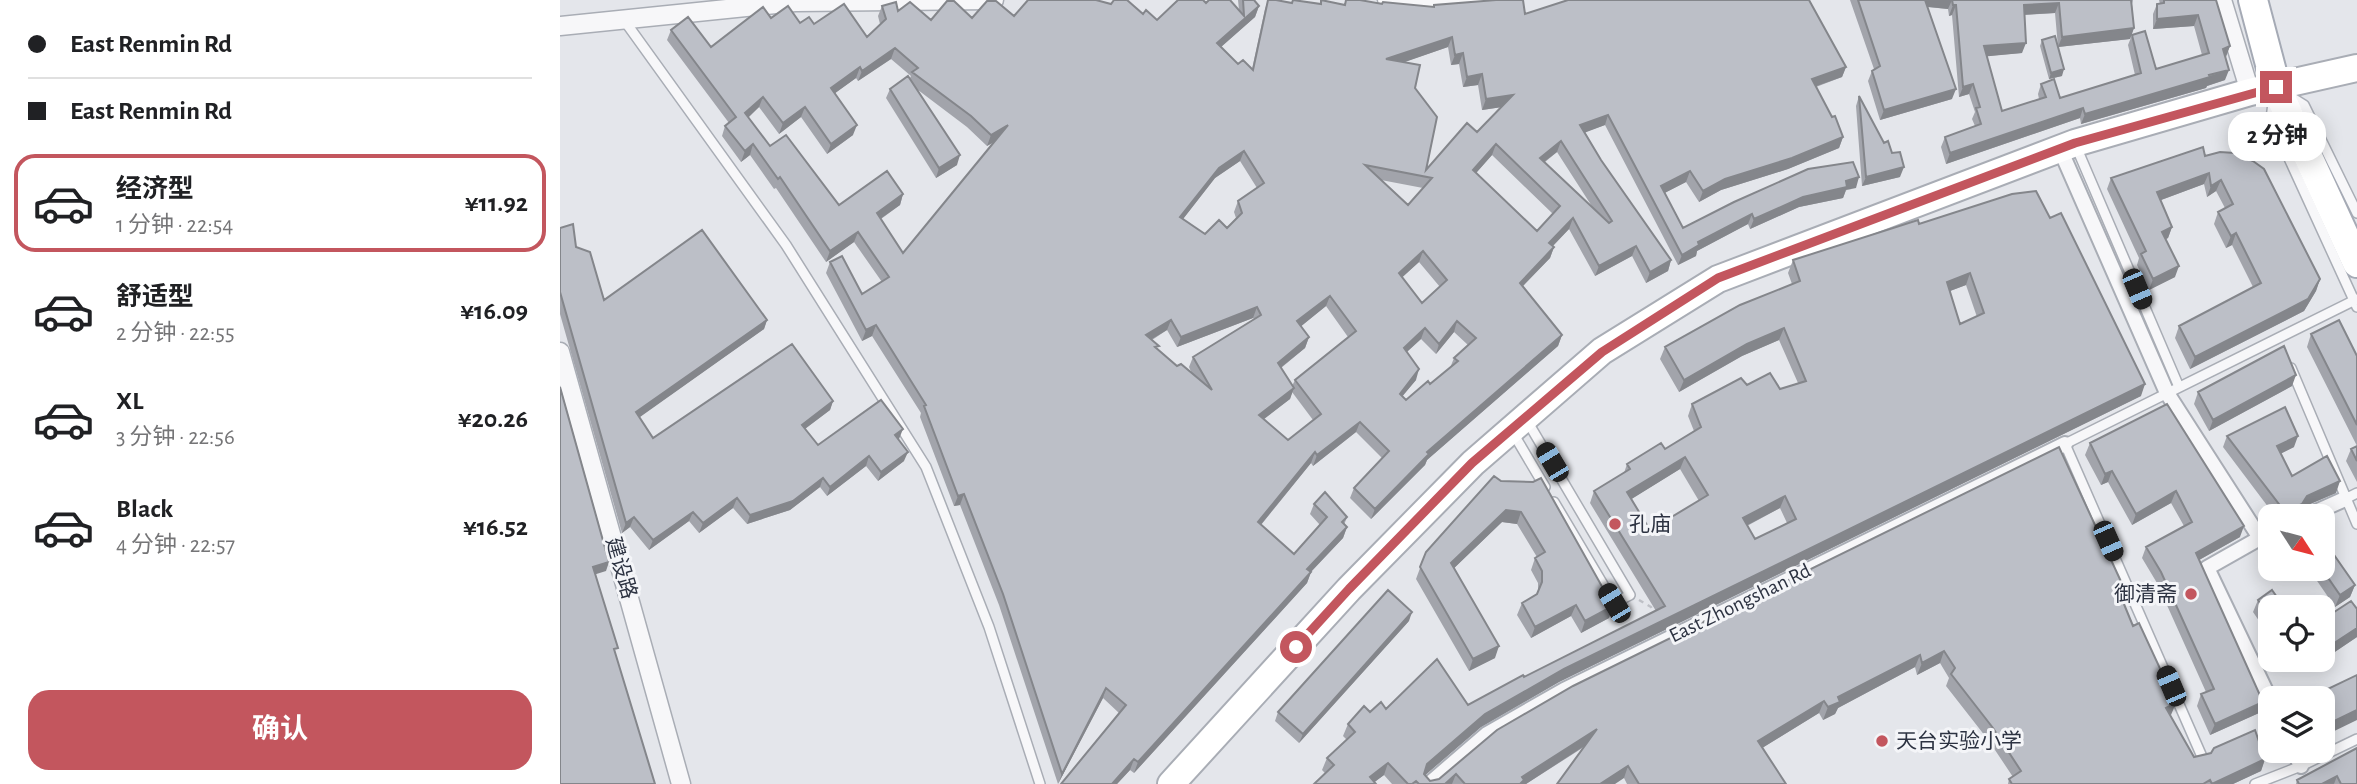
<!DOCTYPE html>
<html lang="zh">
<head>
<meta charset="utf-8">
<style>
  body { margin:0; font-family:"Alegreya Sans","Noto Sans SC",sans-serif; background:#f6f6f6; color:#202124; height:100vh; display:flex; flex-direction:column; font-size:26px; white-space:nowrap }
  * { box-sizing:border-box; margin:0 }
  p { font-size:23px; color:#757577 }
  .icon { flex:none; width:38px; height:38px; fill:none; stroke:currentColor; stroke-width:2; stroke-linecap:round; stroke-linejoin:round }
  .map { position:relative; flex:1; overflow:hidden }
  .drawer { display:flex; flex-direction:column; background:#fff; width:560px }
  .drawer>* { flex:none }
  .top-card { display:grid; align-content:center; height:154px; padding:0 28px; background:#fff }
  .needle { width:46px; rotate:126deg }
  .buttons { position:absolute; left:1698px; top:504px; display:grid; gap:14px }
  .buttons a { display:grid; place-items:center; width:77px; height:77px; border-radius:14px; background:#fff; box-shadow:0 4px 18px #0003; font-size:35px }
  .end { position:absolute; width:32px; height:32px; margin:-16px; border:9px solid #c3565e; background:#fff; box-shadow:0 0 0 4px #fff }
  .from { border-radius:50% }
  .bubble { position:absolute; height:49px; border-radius:21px; background:#fff; box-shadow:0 4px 18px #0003; font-size:23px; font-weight:700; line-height:49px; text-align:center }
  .car { position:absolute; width:21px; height:42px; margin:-21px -10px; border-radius:9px; box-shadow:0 0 5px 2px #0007; background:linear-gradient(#222 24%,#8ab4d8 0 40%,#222 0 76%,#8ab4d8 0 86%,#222 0) }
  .top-card b { display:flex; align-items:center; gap:24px; height:66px; font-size:26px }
  .top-card b+b { border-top:2px solid #e0e0e0 }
  .top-card i { width:18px; height:18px; background:#202124 }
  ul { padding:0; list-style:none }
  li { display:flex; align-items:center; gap:21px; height:98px; margin:0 14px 10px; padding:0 14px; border:4px solid transparent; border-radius:21px }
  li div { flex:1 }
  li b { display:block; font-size:26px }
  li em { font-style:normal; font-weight:700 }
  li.current { border-color:#c3565e }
  li>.icon { width:63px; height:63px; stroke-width:1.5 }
  .button { display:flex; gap:14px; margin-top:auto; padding:14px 28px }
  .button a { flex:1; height:80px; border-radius:21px; background:#c3565e; color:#fff; font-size:28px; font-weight:700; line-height:80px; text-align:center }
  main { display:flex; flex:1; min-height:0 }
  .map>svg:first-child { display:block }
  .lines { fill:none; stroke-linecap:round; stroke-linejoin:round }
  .service-casing { stroke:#a9adb5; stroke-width:12 }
  .pedestrian-casing { stroke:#a9adb5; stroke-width:18 }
  .minor-casing { stroke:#a9adb5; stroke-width:21 }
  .secondary-casing { stroke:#a9adb5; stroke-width:30 }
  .primary-casing { stroke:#a5aab5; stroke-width:32 }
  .path { stroke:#bec0c6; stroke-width:2.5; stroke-dasharray:5 5; stroke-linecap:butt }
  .service { stroke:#f7f7f9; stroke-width:9 }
  .pedestrian { stroke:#f7f7f9; stroke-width:14 }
  .minor { stroke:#f7f7f9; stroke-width:18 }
  .secondary { stroke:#fff; stroke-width:26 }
  .primary { stroke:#fff; stroke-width:28 }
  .wall { fill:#a2a4ab; fill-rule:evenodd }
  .shaded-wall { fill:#84868b }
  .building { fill:#bcbfc7; stroke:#84868b; stroke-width:2; fill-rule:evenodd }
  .route { stroke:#c3565e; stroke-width:9 }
  .poi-dot { fill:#c3565e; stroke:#f4f5f8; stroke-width:2.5 }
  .labels { text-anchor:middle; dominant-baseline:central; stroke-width:6; stroke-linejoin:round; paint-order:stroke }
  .poi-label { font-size:21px; fill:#2d3342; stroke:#f4f5f8; text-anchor:start }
  .street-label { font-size:21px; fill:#2d3342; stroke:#f4f5f8 }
</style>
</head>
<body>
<main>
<section class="drawer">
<div class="top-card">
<b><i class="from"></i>East Renmin Rd</b>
<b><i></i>East Renmin Rd</b>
</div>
<ul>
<li class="current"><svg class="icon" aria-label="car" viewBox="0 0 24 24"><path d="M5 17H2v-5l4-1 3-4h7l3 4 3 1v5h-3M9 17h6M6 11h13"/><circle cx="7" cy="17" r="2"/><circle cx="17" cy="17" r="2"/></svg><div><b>经济型</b><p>1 分钟 · 22:54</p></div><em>¥11.92</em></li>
<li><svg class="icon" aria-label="car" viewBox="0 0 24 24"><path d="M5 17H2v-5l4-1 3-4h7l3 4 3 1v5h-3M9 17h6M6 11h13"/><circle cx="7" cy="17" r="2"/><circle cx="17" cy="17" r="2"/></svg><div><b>舒适型</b><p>2 分钟 · 22:55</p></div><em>¥16.09</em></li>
<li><svg class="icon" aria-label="car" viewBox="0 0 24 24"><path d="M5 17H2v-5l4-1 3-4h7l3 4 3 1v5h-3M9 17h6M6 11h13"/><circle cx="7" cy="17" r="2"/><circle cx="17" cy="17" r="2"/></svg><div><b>XL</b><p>3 分钟 · 22:56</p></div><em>¥20.26</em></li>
<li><svg class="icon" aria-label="car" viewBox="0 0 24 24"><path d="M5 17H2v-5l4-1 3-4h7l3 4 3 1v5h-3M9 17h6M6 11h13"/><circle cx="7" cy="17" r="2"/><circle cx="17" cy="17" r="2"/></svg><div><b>Black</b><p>4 分钟 · 22:57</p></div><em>¥16.52</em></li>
</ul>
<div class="button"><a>确认</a></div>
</section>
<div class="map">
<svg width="1797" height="784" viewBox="0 0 1797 784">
  <rect width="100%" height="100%" fill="#e4e6eb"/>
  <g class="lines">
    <g class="service-casing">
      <path id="service" d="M64 20 226 245 366 467 429 627 480 784
        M1728 95 1744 105 1797 213
        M1713 103 1711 119 1797 307
        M1515 144 1619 387
        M1731 368 1797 524
        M966 419 1070 595 1054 603 994 502
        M953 433 985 487
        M1785 499 1797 493
        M1643 759 1505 444 1797 299
        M1695 784 1741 766 1797 739"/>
    </g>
    <g class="pedestrian-casing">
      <path id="pedestrian" d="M1500 149 1607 393 1700 538 1647 568 1710 700
        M1747 516 1785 499
        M1734 751 1741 766
        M869 784 927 734 1004 690 1505 444"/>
    </g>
    <g class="minor-casing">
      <path id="minor" d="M827 0H928
        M1662 0 1690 92
        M0 26 235 2 434 0
        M0 352 121 784"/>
    </g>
    <g class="secondary-casing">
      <path id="secondary" d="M611 784 789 589 913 463 1042 351 1158 279 1515 143 1690 92 1797 68"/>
    </g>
    <g class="primary-casing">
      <path id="primary" d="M1693 0 1716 87 1797 263"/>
    </g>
    <path class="path" d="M1079 600 1091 607 1095 613"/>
    <use href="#service" class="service"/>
    <use href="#pedestrian" class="pedestrian"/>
    <use href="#minor" class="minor"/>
    <use href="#secondary" class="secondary"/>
    <use href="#primary" class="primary"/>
  </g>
  <path class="wall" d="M678 0H694L699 6 695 17 661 47 678 64 692 69 705 9 708 0 732 3 733 0 760 4 784 5 786 0 873 7 874 5 965 14 1286 67 1282 77 1256 87 1283 137 1279 148 1228 169 1161 190 1139 202 1126 182 1104 193 1123 228 1296 188 1286 190 1283 198 1239 207 1190 229 1188 224 1137 251 1136 256 1118 265 1045 125 1025 132 1041 160 1111 260 1108 271 1086 283 1072 256 1035 276 1009 229 993 246 994 247 990 258 963 286 1002 335 998 346 867 460 865 465 811 519 790 498 794 488 822 458 796 432 753 466 751 463 701 525 734 554 760 525 750 514 754 504 787 517 784 525 787 527 783 538 751 572 747 583 574 773 570 770 557 784H501L559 713 543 698 498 784 439 605 400 505 394 506 360 417 361 413 312 336 302 341 266 273 270 262 302 294 322 282 294 242 266 262 216 188 214 189 190 155 181 162 162 136 165 126 169 123 107 40 111 30 151 47 211 18 240 23 254 24 307 37 320 24 318 16 322 6 338 11 371 20 454 16 583 14 597 20 646 3 679 10ZM888 47 891 65 899 64 903 87 918 85 922 110 942 107 917 132 866 170 855 88 844 62ZM331 59 351 76 350 78 330 89 326 98 376 178 397 165 358 90 407 127 427 146 434 142 343 253 321 219 340 205 343 194 279 205 210 146 188 118 199 107 219 134 241 117 267 154 293 135 275 93 296 78 298 81ZM997 152 1033 208 985 162ZM932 155 993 214 977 231 916 173ZM680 161 697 188 678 201 674 212 676 218 667 228 645 234 623 219 655 178ZM821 180 863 188 848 205ZM859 262 880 287 862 303 842 277ZM766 306 788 337 735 380 732 386 721 368 745 348 749 337 741 326ZM693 318 694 319 633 357 629 367 632 374 617 366 598 349 592 340 607 330 617 347ZM894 332 908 345 894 358 890 368 870 384 846 400 842 396 856 380 847 352 861 339 876 354ZM732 392 753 420 728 440 703 419 730 399Z
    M1290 0H1573L1572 4 1574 28 1570 39 1498 47 1495 13 1464 15 1462 53 1427 56 1442 111 1479 99 1478 94 1481 84 1500 98 1575 75 1568 45 1572 35 1596 69 1642 55 1634 26 1593 29V14L1597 4H1600L1599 0H1656L1670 46 1665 57V80L1647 86 1646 88 1521 124 1520 118 1386 164 1381 147 1385 137 1415 126 1412 119 1415 112 1409 94 1399 97 1392 15 1389 16 1388 9 1367 7 1392 99 1320 120 1308 81 1312 71 1314 69Z
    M1482 40 1502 76 1489 79 1480 46Z
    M1299 96 1324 143 1332 153 1340 177 1302 186 1296 106Z
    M1645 156 1760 279 1756 291 1744 311 1630 369 1615 338 1619 326 1693 287 1672 245 1666 248 1654 224 1658 212 1665 208 1656 191 1647 197 1644 184 1601 200 1612 227 1608 238 1606 239 1615 277 1589 290 1577 265 1579 258 1547 189 1551 178Z
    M1359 224 1581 396 999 682 921 727 865 775 870 781 879 779 1564 588 1561 597 1611 716 1634 757 1705 759 1701 771 1673 784H1448L1449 779 1453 777 1429 741 1386 686 1389 678 1380 663 1357 675 1355 667 1278 708 1275 714 1263 720 1259 713 1202 748 1226 784H1067L1064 778 1024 747 966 784H832L824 775 814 782 765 773 762 770 767 758 787 740 783 736 788 724 810 712 826 709 908 705 1096 611 1030 503 1034 491 1064 473 1067 464 1105 449 1134 431 1128 416 1132 404 1187 385 1220 389 1238 383 1219 340 1182 356 1119 392 1100 359 1105 347 1232 284 1228 273 1233 260ZM1406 285 1417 317 1400 324 1390 291ZM1120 469 1139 501 1090 530 1071 499ZM1220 508 1227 523 1195 539 1187 526Z
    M0 228 16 247 44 300 207 320 204 329 79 417 93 438 273 401 270 410 245 429 258 445 339 439H338L344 461 318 481 306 466 267 496 260 487 230 510 187 524 173 508 139 533 129 521 89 550 70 527 62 533 0 314Z
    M1751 334 1797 356V482L1786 461 1791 449 1797 446 1747 347Z
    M1732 386 1649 431 1634 404 1638 392Z
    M1607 404 1680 537 1639 560 1699 713 1650 735 1637 706 1641 694 1646 692 1597 583 1582 558 1586 547 1624 526 1611 503 1572 525 1548 482 1541 485 1525 455 1530 443Z
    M1667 436 1734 447 1720 454 1732 476 1776 493 1743 507 1738 515 1735 516H1715L1663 447Z
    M934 476 1053 606 1049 618 1021 633 1011 616 971 638 957 615 962 603 977 594 978 592V583L971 570 975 558 977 557 957 524 942 522 894 568 935 658 909 671 856 579 866 552Z
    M1755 569H1762L1795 585 1790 597 1775 607 1753 575Z
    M1698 600 1710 607V637L1693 612Z
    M1797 609V637L1745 672 1737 660H1762Z
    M849 621 739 743 715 721 718 712Z
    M1710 723V748L1704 736 1708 724Z
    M1797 748V784H1736L1737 780Z
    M1711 751H1730L1727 759 1718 763Z"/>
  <path class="shaded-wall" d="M1362 0H1392L1388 9 1360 6Z
    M1499 3 1495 13 1460 15 1464 5Z
    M1393 5H1396L1392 15 1389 16Z
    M699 6 695 17 653 54 657 43Z
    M1638 15 1634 26 1593 29 1597 19Z
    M1574 28 1570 39 1498 47 1502 37Z
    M892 37 888 47 822 70 826 59Z
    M1466 43 1462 53 1420 57 1424 46Z
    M1670 46 1666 57 1659 59 1663 49Z
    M335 48 331 59 298 81 302 71Z
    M903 53 899 64 891 65 895 55Z
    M300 67 296 78 267 99 271 88Z
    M1286 67 1282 77 1248 89 1252 79Z
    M1504 69 1502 76 1489 79 1491 73Z
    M1669 70 1665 80 1647 86 1646 88 1521 124 1525 114Z
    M922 74 918 85 903 87 907 77Z
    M1413 84 1409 94 1399 97 1403 87Z
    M1396 89 1392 99 1320 120 1324 110Z
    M953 95 949 106 922 110 926 99Z
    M203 97 199 107 181 124 185 113Z
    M245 107 241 117 219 134 223 123Z
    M1523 108 1520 118 1386 164 1390 153Z
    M1048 115 1045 125 1016 136 1020 125Z
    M297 125 293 135 267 154 271 144Z
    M448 125 444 136 427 146 431 135Z
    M1283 137 1279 148 1228 169 1161 190 1139 202 1143 191 1165 179Z
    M1001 141 997 152 976 168 980 158Z
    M193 144 190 155 181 162 185 151Z
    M936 144 932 155 909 181 913 170Z
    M684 151 680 161 655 178 616 228 620 217 659 168Z
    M400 155 397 165 376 178 379 168Z
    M1344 167 1340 177 1302 186 1306 177Z
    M1130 171 1126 182 1097 197 1101 186Z
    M1649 173 1644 184 1593 203 1597 192Z
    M1299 177 1296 188 1286 190 1283 198 1239 207 1190 229 1194 219 1243 197 1286 181Z
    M1661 180 1656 191 1647 197 1651 186Z
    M343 194 340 205 313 224 317 213Z
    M1192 214 1188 224 1137 251 1136 256 1118 265 1122 255 1138 242Z
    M1013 218 1009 229 986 253 989 243Z
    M1612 227 1608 238 1598 243 1602 232Z
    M298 232 294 242 266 262 270 251Z
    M1676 233 1672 245 1666 248 1671 236Z
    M1076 246 1072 256 1035 276 1039 266Z
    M994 247 990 258 956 293 960 283Z
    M863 251 859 262 835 284 839 273Z
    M1111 260 1108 271 1086 283 1090 272Z
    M1619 266 1615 277 1589 290 1593 279Z
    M1410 273 1406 285 1382 294 1387 282Z
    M1760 279 1756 291 1744 311 1630 369 1635 357Z
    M770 296 766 306 734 332 737 321Z
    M697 307 693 318 617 347 621 337Z
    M207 320 204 329 73 422 76 412Z
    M611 320 607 330 582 345 586 335Z
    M897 321 894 332 876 354 879 344Z
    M316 325 312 336 302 341 306 330Z
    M865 328 861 339 840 358 844 348Z
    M1224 328 1219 340 1182 356 1119 392 1124 380 1187 344Z
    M1002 335 998 346 867 460 865 465 811 519 815 509 867 452Z
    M749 337 745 348 714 373 718 363Z
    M859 369 856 380 836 404 840 394Z
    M1736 375 1732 386 1649 431 1653 420Z
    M1585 384 1581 396 999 682 921 727 863 777 867 764 925 714 1004 669Z
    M734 388 730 399 695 426 699 415Z
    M273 401 270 410 238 434 242 425Z
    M800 422 796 432 753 466 757 455Z
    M343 429 339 439 332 444 335 435Z
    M1738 436 1734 447 1712 458 1717 446Z
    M348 452 344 461 318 481 321 472Z
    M755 452 751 463 694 533 698 522Z
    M309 456 306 466 267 496 270 487Z
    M1125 457 1120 469 1062 505 1067 492Z
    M1552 471 1548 482 1541 485 1545 474Z
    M263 478 260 487 230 510 187 524 190 515Z
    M1780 481 1776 493 1743 507 1738 515 1735 516H1723L1725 512 1747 496Z
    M1616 491 1611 503 1572 525 1576 514Z
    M404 494 400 505 394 506 398 496Z
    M1225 496 1220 508 1178 530 1183 518Z
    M177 498 173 508 139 533 143 523Z
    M946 510 961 512 957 524 942 522 887 575 891 563Z
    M133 512 129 521 89 550 93 540Z
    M74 517 70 527 62 533 66 523Z
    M1684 526 1680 537 1632 564 1636 553Z
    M787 527 783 538 744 579 747 569Z
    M49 562 46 571 30 576 33 567Z
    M751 572 747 583 574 773 578 762Z
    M1795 585 1790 597 1775 607 1780 595Z
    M1016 605 1011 616 971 638 975 627Z
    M1053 606 1049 618 1021 633 1025 621Z
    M852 612 849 621 739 743 743 734Z
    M1797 628V637L1745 672 1750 660H1762V651Z
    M939 646 935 658 909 671 913 659Z
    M1384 651 1380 663 1357 675 1362 663Z
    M1360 655 1355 667 1278 708 1275 714 1263 720 1268 707 1278 697Z
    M546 688 543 698 498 784 502 774Z
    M1264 701 1259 713 1194 753 1198 741Z
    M1703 702 1699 713 1650 735 1655 724Z
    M1616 703 1611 715 1602 720 1606 708Z
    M1797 710V720L1762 737V727Z
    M1037 729 1032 741 966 784H959L962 777Z
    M1722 751H1730L1727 759 1718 763Z
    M574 759 570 770 557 784H552Z
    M1705 759 1701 771 1673 784H1652Z
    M828 763 824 775 812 784 810 777Z
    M1068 766 1064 778 1055 784H1040Z
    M896 774 892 784H885Z
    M1777 776 1774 784H1762Z"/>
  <path class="building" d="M468 0H536L551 4 554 0H567L583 14 586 10 597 20 618 0H643L646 3 649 0H670L684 16 683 0H694L699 6 657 43 678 64 683 60 693 70 708 0H716L732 3 733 0 761 4V0L785 5 786 0H800L822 4 823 2 874 7V5L936 0H963L965 14 1008 0H1249L1286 67 1252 79 1272 117 1275 116 1283 137 1232 158 1165 179 1143 191 1130 171 1101 186 1123 228 1174 202 1248 169 1293 162 1299 177 1286 181 1287 187 1243 197 1194 219 1192 214 1138 242 1139 245 1122 255 1048 115 1020 125 1041 160 1111 260 1090 272 1076 246 1039 266 1013 218 989 243 994 247 960 283 1002 335 867 452 869 454 815 509 794 488 829 451 800 422 757 455 755 452 698 522 734 554 767 517 754 504 765 492 787 517 782 522 787 527 747 569 751 572 578 762 574 759 552 784H501L566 705 546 688 502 774 443 594 404 494 398 496 364 406 366 405 316 325 306 330 270 262 282 256 302 294 329 277 298 232 270 251 220 177 218 179 193 144 185 151 165 126 176 117 111 30 128 17 151 47 203 7 211 18 228 6 240 23 249 17 254 24 284 4 307 37 326 19 322 6 336 2 338 11 350 2 371 20 387 1H394L412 18 427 1H436L454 16ZM892 37 895 55 903 53 907 77 922 74 926 99 953 95 917 132 907 123 866 170 877 117 855 88 860 65 826 59ZM335 48 358 68 352 72 411 116 431 135 448 125 343 253 317 213 343 194 327 171 279 205 226 135 210 146 185 113 203 97 223 123 245 107 271 144 297 125 271 88 300 67 302 71ZM1001 141 1052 221 1049 223 980 158ZM936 144 1000 206 977 231 913 170ZM684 151 704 183 678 201 682 213 667 228 659 220 645 234 620 217 659 168ZM805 165 872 178 848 205ZM863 251 887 280 862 303 839 273ZM770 296 796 331 735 380 761 414 728 440 699 415 734 388 718 363 749 337 737 321ZM697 307 701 315 633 357 652 390 621 364 617 366 595 347 599 346 586 335 611 320 621 337ZM897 321 916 338 894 358 898 361 870 384 868 381 846 400 840 394 859 369 844 348 865 328 879 344Z
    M1298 0H1365L1396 89 1324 110 1312 71 1320 66Z
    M1392 0H1571L1574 28 1502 37 1499 3 1464 5 1466 43 1424 46 1442 111 1486 97 1481 84 1494 79 1500 98 1581 73 1572 35 1585 31 1596 69 1649 53 1638 15 1597 19V4L1604 3V0H1656L1670 46 1663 49 1669 70 1649 75 1650 77 1525 114 1523 108 1390 153 1385 137 1421 124 1416 108 1420 107 1413 84 1403 87 1396 5H1393Z
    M1495 36 1504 69 1491 73 1482 40Z
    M348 76 400 155 379 168 330 89Z
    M1299 96 1324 143 1328 141 1332 153 1340 152 1344 167 1306 177Z
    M1643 147 1645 156 1660 152 1675 153 1693 161 1704 169 1760 279 1748 299 1635 357 1619 326 1701 283 1676 233 1671 236 1658 212 1673 204 1661 180 1651 186 1649 173 1597 192 1612 227 1602 232 1619 266 1593 279 1581 254 1586 251 1551 178Z
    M1476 191 1490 218 1501 213 1585 384 1004 669 925 714 867 764 864 774 870 781 879 779 937 730 1013 686 1499 447 1564 588 1559 592 1573 626 1579 623 1616 703 1606 708 1634 757 1651 753 1654 748 1695 730 1705 759 1652 784 1650 780 1643 784H1452L1449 779 1461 771 1433 728 1391 674 1395 668 1384 651 1362 663 1360 655 1278 697 1280 702 1268 707 1264 701 1198 741 1226 784H1079L1068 766 1040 784H997L1037 729 962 777 964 780 960 784H905L896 774 885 784H859L856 781 852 784H848L828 763 810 777 816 784H754L774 765 767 758 795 732 788 724 804 706 810 712 821 702 826 709 877 659 908 705 963 675 964 677 1105 606 1034 491 1070 469 1067 464 1101 443 1105 449 1141 427 1132 404 1181 378 1187 385 1210 373 1220 389 1246 381 1224 328 1187 344 1124 380 1105 347 1180 305 1240 281 1233 260 1358 220 1359 224 1452 194ZM1410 273 1424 313 1400 324 1387 282ZM1125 457 1148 495 1090 530 1067 492ZM1225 496 1236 519 1195 539 1183 518Z
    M13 224 16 247 30 252 44 300 142 230 207 320 76 412 93 438 232 344 273 401 242 425 258 445 321 400 343 429 335 435 348 452 321 472 309 456 270 487 263 478 233 501 190 515 177 498 143 523 133 512 93 540 74 517 66 523 0 292V228Z
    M1779 320 1797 356V425L1751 334Z
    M1724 346 1736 375 1653 420 1638 392Z
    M0 387 49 562 33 567 58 648 54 649 95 784H0Z
    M1607 404 1684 526 1636 553 1703 702 1655 724 1641 694 1654 689 1601 572 1586 547 1632 522 1616 491 1576 514 1552 471 1545 474 1530 443Z
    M1725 407 1738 436 1717 446 1732 476 1767 456 1780 481 1747 496 1742 504 1725 512 1667 436Z
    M1797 446V461L1791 449Z
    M934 476 941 481 973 482 981 478 1053 606 1025 621 1016 605 975 627 962 603 977 594 982 582V571L975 558 985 552 961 512 946 510 891 563 939 646 913 659 860 567 866 552Z
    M1772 552 1795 585 1780 595 1762 569V559Z
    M828 590 852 612 743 734 718 712Z
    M1712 590 1724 607H1710V618L1698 600Z
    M1791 601 1797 609V628L1762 651V620Z
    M1797 675V710L1762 727V698H1749Z
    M1797 748V784H1781L1777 776 1762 784H1739L1737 780Z"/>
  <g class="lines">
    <path class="route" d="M736 647 789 589 912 463 1042 352 1158 278 1515 143 1716 87"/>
  </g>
  <g class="poi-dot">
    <circle cx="1055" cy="524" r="7"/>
    <circle cx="1631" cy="594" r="7"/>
    <circle cx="1322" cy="741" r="7"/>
  </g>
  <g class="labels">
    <g class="poi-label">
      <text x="1069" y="524">孔庙</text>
      <text x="1617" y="594" text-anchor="end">御清斋</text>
      <text x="1336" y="741">天台实验小学</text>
    </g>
    <g class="street-label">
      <text transform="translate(61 568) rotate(74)">建设路</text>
      <text transform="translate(1180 603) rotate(-26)">East Zhongshan Rd</text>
    </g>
  </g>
</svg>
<div class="buttons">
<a><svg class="needle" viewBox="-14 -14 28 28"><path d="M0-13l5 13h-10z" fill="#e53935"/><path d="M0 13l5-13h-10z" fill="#757577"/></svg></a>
<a><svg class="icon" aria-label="locate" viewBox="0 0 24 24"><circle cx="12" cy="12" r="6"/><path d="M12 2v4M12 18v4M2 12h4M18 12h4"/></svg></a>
<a><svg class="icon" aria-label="layers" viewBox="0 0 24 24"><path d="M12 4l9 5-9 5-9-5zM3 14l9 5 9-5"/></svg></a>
</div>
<i class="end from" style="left:736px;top:647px"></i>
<i class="end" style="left:1716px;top:87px"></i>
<div class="bubble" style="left:1668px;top:112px;width:98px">2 分钟</div>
<i class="car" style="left:1577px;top:289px;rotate:157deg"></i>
<i class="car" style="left:992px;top:462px;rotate:329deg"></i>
<i class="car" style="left:1548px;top:541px;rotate:156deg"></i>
<i class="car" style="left:1054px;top:603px;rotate:329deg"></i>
<i class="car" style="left:1611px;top:686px;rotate:337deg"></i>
</div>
</main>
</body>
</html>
